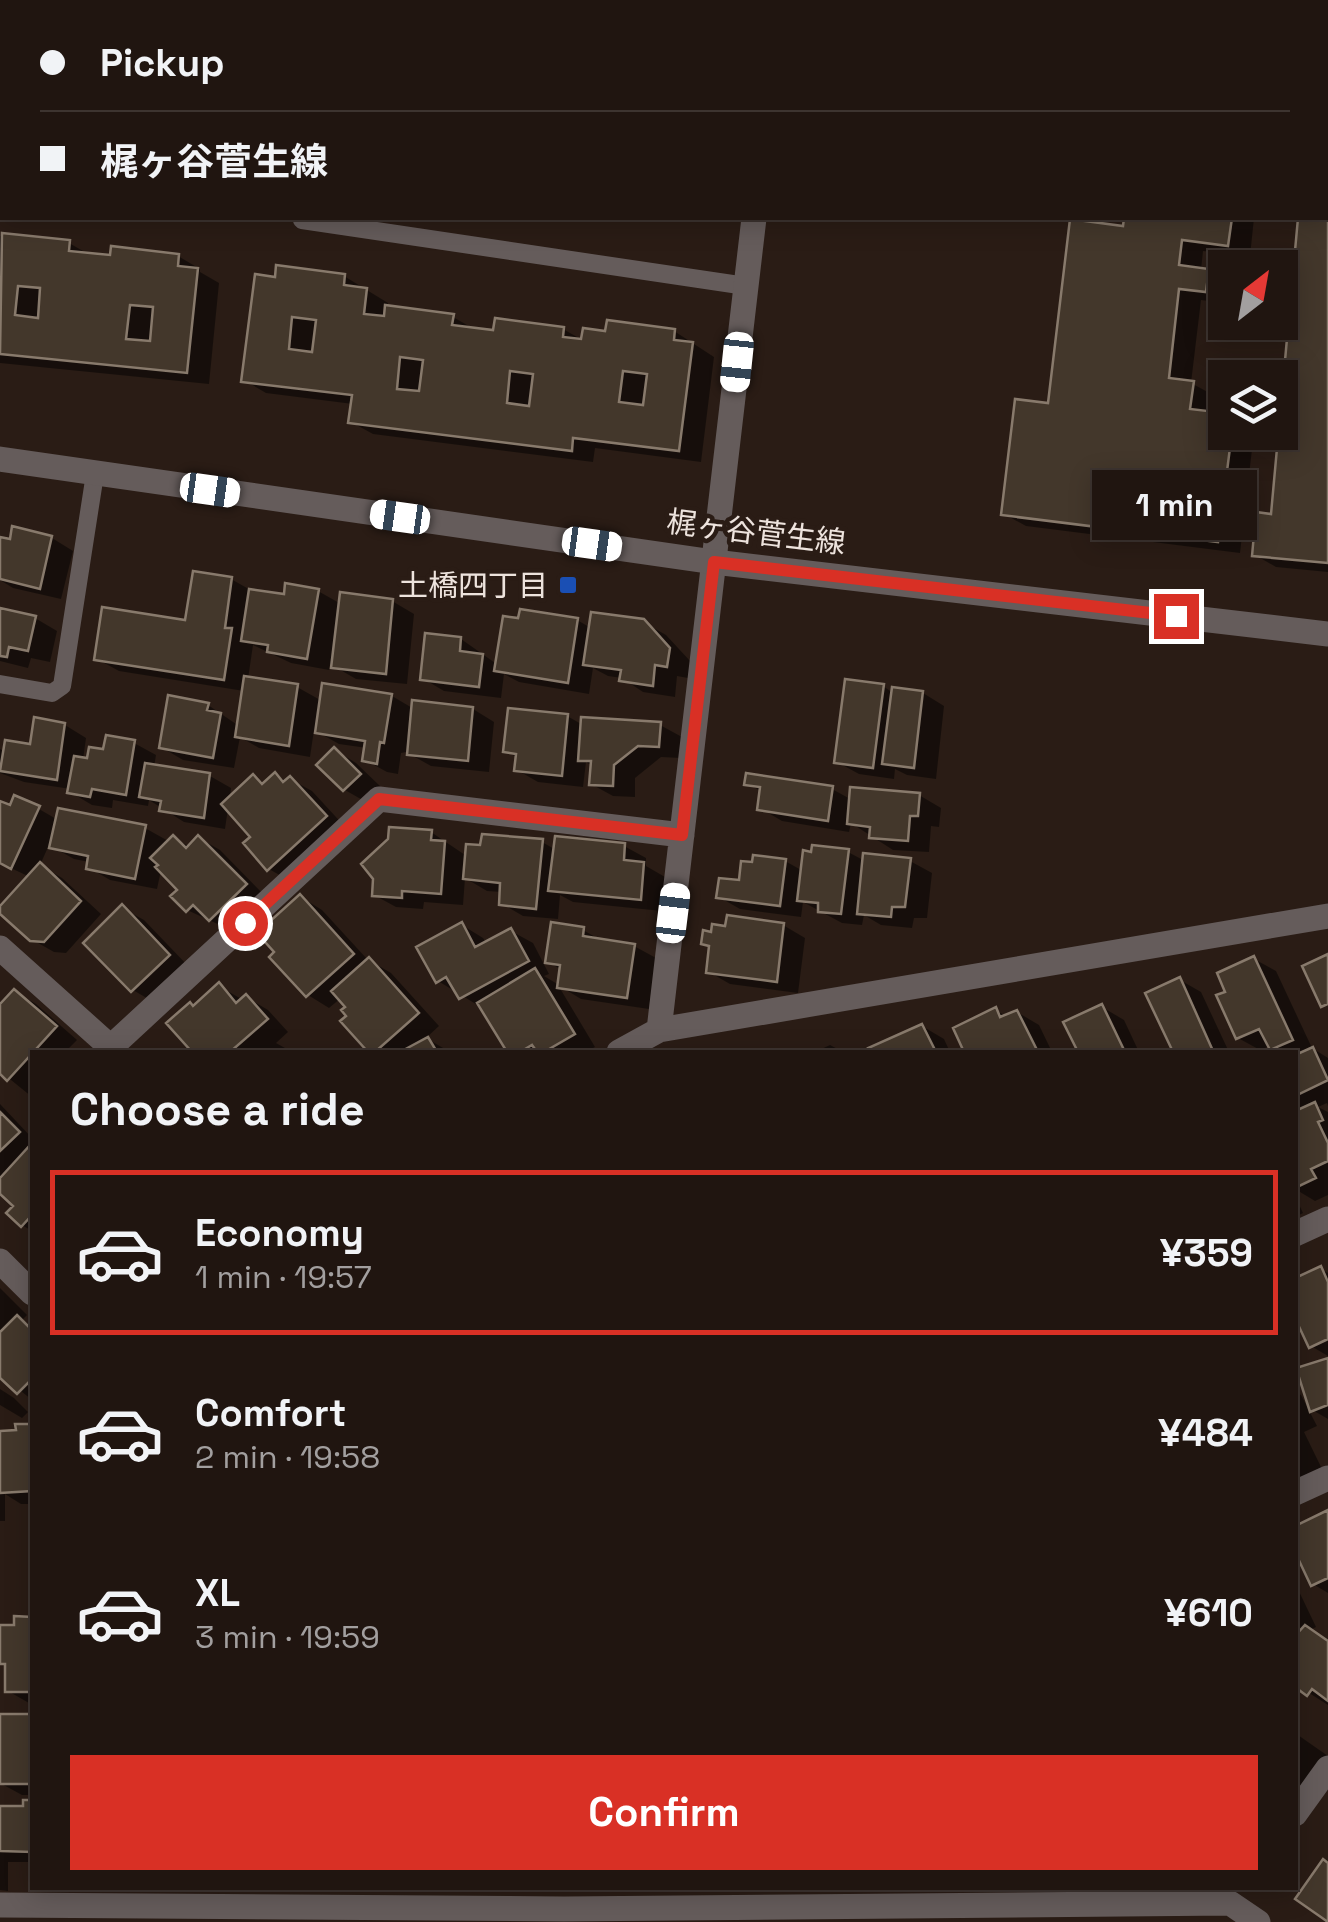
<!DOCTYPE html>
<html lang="en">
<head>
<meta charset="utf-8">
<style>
  body { margin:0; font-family:"Space Grotesk","Noto Sans JP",sans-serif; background:#2d221e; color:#f1f3f6; height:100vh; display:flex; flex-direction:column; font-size:38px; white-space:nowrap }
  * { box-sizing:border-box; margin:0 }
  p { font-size:32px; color:#a29f9f }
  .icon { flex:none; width:55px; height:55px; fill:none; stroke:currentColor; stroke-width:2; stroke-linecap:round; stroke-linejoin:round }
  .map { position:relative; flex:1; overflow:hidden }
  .panel { position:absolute; left:30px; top:1050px; width:1268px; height:840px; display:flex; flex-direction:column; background:#201510; border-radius:0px; box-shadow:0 5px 25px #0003,0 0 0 2px #3d3430 }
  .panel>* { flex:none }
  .banner { position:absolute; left:0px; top:0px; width:1330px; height:220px; box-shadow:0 5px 25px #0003,0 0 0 2px #3d3430; display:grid; align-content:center; height:220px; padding:0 40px; background:#201510 }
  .needle { width:65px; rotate:31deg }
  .fabs { position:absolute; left:1208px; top:250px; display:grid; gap:20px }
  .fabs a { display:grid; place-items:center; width:90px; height:90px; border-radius:0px; background:#201510; box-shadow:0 5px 25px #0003,0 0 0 2px #3d3430; font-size:50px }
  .end { position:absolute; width:45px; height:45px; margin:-22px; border:12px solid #d93025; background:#fff; box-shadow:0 0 0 5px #fff }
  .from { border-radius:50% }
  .bubble { position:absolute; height:70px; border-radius:0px; background:#201510; box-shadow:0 5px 25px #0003,0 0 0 2px #3d3430; font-size:32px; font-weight:800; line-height:70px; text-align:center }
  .car { position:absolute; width:30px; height:60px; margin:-30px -15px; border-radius:12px; box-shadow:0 0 8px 2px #0007; background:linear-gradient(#fff 24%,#345 0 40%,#fff 0 76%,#345 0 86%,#fff 0) }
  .banner b { display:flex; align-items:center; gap:35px; height:95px; font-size:38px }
  .banner b+b { border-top:2px solid #3d3430 }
  .banner i { width:25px; height:25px; background:#f1f3f6 }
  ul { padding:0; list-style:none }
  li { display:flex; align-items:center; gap:30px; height:165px; margin:0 20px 15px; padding:0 20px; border:5px solid transparent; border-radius:0px }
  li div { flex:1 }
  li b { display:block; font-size:38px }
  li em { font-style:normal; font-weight:800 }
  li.active { border-color:#d93025 }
  li>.icon { width:90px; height:90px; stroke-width:1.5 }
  h2 { padding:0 40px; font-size:45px; line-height:120px }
  .button { display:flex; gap:20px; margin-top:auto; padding:20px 40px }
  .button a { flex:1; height:115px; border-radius:0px; background:#d93025; color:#fff; font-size:40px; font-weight:800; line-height:115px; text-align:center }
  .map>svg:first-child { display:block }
  .shadow { fill:#0007 }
  .building { fill:#43372b; stroke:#887a6c; stroke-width:2.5; fill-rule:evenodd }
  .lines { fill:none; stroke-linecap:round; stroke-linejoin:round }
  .service { stroke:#655c5b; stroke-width:18 }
  .minor { stroke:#655c5b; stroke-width:25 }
  .tertiary { stroke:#655c5b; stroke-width:25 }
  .route { stroke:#d93025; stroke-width:12 }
  .transit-dot { fill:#1a4fb4; stroke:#2a1c15; stroke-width:4 }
  .labels { text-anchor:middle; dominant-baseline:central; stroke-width:9; stroke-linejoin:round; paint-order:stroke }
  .street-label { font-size:30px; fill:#ede3dd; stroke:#2a1c15 }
  .poi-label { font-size:30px; fill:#ede3dd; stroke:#2a1c15; text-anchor:end }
</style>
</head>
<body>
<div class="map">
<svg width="1328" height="1922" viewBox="0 0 1328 1922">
  <rect width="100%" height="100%" fill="#2a1c15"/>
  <path class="shadow" d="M271 0H359L364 2H271Z
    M761 0H883L885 2H762Z
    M1081 0H1276L1272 2Z
    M1328 182V572L1276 567 1255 555 1273 517 1300 218H1328Z
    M1126 218H1254L1250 256 1203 251 1201 270 1225 281V303L1201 300 1191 383 1215 396 1213 414 1225 415V432H1254L1240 553 1026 526 1004 514 1125 229Z
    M0 236 69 243 90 255 178 256 200 269V272L219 283 209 384 0 363Z
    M344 276 388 303 387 308 453 317 474 329 495 333 563 329 584 341 608 333 674 331 714 357 701 462 595 448 593 462 373 434 351 422 353 404 266 393 244 380 277 280Z
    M14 529 52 538 73 551 61 599 13 588 0 580V540L11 543Z
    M231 579 254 592 286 597 318 591 341 604 392 601 414 614 407 684 356 679 330 664 329 670 291 663 253 645 248 679 297 687 322 701 392 696 414 709H473L494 722 489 772 431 766 406 752 401 753 398 774 387 772 365 760 367 748 339 744 314 730 310 757 259 748 240 737 234 768 183 760 161 747 208 705 239 726 244 691 119 671 97 659 187 623Z
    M0 610 35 618 57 631 50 662 31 658 28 668 0 661Z
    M577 620 591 628 643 622 666 635 691 662 688 678 677 676 675 697 643 692 622 678 608 676 593 668 589 694 519 682 504 674 501 698 444 691 422 678 461 639 498 665Z
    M883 686 893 693H923L944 706 936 779 907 775 895 769 894 779 859 774 837 762Z
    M567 716 583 725H660L682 737 681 758 661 757 635 778V797L613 796 591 784 593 766 586 762 583 787 538 782 517 770 518 758 506 751Z
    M65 725 86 738 83 760 134 743 156 755 154 767 210 776 231 788 230 799 253 777 266 784 276 775 287 782 290 779 312 791 347 829 290 881 269 869 254 837 228 808 225 829 184 822 149 800 148 806 113 800 112 808 92 805 70 792 71 789 24 782 0 773V749L5 752 32 747Z
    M335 750 356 763 381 787 366 802 345 790Z
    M747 783 832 789 852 800 919 795 941 808 939 827 931 826 929 852 893 850 851 823 849 832 782 821 760 808 762 792Z
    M0 803 11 809H39L58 820 145 828 170 842 174 838 190 847 199 838 220 850 267 898 233 931 187 910 181 890 161 870 157 889 110 880 88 867 89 862 74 859 49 845 40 865 62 878 101 914 66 953 54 952 31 939 0 910 30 877 0 863Z
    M431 832 468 857 542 842 556 850 624 846 646 858V866L665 877 662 911 573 902 560 895 558 919 523 916 501 903 502 892 487 891 465 878 463 905 424 902 423 909 396 907 374 895Z
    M848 852 865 861H910L932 873 927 918H914L912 928 881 925 864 915 862 925 842 923 803 902 801 917 740 909 719 897 785 861 803 871Z
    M301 897 322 910 367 959 391 973 439 1026 426 1038 450 1052H371L343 1022 349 1016 348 1007 341 998 329 1008 308 995Z
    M122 908 144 920 190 968 155 1003 133 990 86 943Z
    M462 925 483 938 487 944 511 931 533 943 549 974 544 976 559 985 562 970 548 962 583 930 604 942 634 946 656 958 649 1009 581 999 558 985 595 1047 585 1052H510L484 1009 438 981Z
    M783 925 805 938 798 993 730 984 709 972Z
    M1254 959 1276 971 1312 1048 1328 1058V1106L1327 1103 1318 1107 1328 1112V1195L1315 1201 1295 1189V1052H1278L1270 1046 1260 1050 1238 1038 1228 993Z
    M1180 980 1201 992 1229 1052H1176L1149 994Z
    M219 986 243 1000 246 997 268 1010 288 1032 276 1043 292 1052H196L170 1023 195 1007Z
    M15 992 36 1004 77 1040 67 1050 71 1052H32V1097L0 1071V1008Z
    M1102 1007 1124 1020 1139 1052H1081L1067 1023Z
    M996 1010 1007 1017 1017 1012 1039 1025 1052 1052H967L956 1029Z
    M922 1026 944 1039 950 1052H873L872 1049Z
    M830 1045 843 1052H815Z
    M0 1104 32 1138V1231L22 1225 16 1206 0 1191Z
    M1295 1196 1303 1213 1295 1217Z
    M1321 1269 1328 1273V1356L1311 1346 1295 1312V1280Z
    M0 1288 27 1315 22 1320 32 1327V1400L0 1374Z
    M1328 1360V1419L1309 1408Z
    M0 1389 14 1398 28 1412 22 1418 0 1405Z
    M1295 1391 1301 1395 1317 1426 1304 1432 1322 1469 1295 1482Z
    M32 1426V1504H21L5 1494V1521H0V1455L19 1433 18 1427Z
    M1328 1513V1593L1313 1584 1295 1546V1528Z
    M1295 1583 1316 1627 1310 1630 1328 1641V1705L1295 1684Z
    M32 1618V1703H29L8 1691V1667L0 1663V1628H16L17 1619Z
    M32 1716V1795H22L0 1783V1717Z
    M1295 1733 1328 1756 1302 1793 1295 1789Z
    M26 1803H32V1862H8V1891L0 1890V1808L26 1809Z"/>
  <path class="building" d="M1078 0H1238L1234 2Z
    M1328 180V563L1252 556 1256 512 1271 514 1298 218H1328Z
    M1124 218H1232L1228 246 1182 240 1179 265 1209 269 1206 292 1179 289 1169 378 1194 381 1190 409 1225 413V432H1232L1218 542 1001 515 1015 399 1048 403 1070 219 1123 226Z
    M2 233 70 240 69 251 110 255 111 246 179 254 178 266 198 268 187 373 0 354ZM18 286 40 288 38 318 15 315ZM130 305 153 307 150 341 126 339Z
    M276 265 345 274 344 285 367 288 364 314 384 316 385 305 454 314 452 325 493 330 495 318 564 327 563 337 581 339 583 328 605 331 607 320 675 329 674 340 693 342 679 451 573 438 572 451 348 423 352 395 241 382 255 274 275 277ZM292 317 316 320 312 352 289 349ZM400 357 423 360 419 391 397 389ZM510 371 533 374 529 406 507 403ZM623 371 647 374 643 405 619 402Z
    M12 526 52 536 40 589 0 579V537L10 539Z
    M193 571 232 577 225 628H232L224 680 94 660 102 607 185 620Z
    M285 583 319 589 307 659 267 652 268 645 241 641 249 589 284 594Z
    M340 592 393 599 386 674 331 668Z
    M0 608 36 616 28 651 9 647 7 657 0 656Z
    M520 609 578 618 568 683 494 671 503 616 518 618Z
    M591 612 644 619 670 648 667 667 655 665 653 686 619 681 621 670 583 665Z
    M425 633 461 637 460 651 483 654 479 687 420 680Z
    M244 676 298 684 289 746 235 737Z
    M845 679 884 684 873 768 834 763Z
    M322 683 392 694 384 743 380 742 377 764 362 761 365 741 315 733Z
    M892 687 923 691 914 768 882 764Z
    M168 695 209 703 207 710 221 713 213 758 159 748Z
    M412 700 473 707 468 761 407 755Z
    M508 708 568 714 562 776 514 771 516 754 503 752Z
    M34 717 65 723 57 780 0 771 5 740 30 744Z
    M581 717 661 722 659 747 638 746 614 765 613 786 589 785 591 761H578Z
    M106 735 135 740 126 795 92 789 90 797 67 793 74 756 87 758 89 747 103 749Z
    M334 747 361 774 343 791 316 765Z
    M145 763 210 773 204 818 159 811 161 801 139 797Z
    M275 772 283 782 290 776 327 816 267 871 243 843 250 837 221 804 253 774 262 784Z
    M746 773 833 786 828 821 757 810 760 787 744 785Z
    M850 787 920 793 918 816H910L908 841 869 838 870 827 847 824Z
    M14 795 40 806 11 869 0 863V801L10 805Z
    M58 808 146 825 135 879 86 869 88 856 49 848Z
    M389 827 432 830 431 840 445 841 441 894 402 891V898L372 896 373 879 361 864 388 839Z
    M482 834 543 839 536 909 499 905 500 883 463 879 466 844 480 845Z
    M173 835 186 848 198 835 247 884 209 921 193 905 186 912 170 896 177 890 155 867 158 865 150 858Z
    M555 836 625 843 624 860 644 862 641 900 548 891Z
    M812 845 849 849 841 914 818 912V903L797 901 803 850 811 852Z
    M863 853 911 858 905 907H892L891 917 857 914Z
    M753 855 786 859 780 906 716 898 719 878 739 880 741 861 752 862Z
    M40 862 81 901 44 942 30 941 0 914V906Z
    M300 894 354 954 306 997 269 957 274 952 257 933Z
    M122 904 170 955 131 992 83 943Z
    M727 915 784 923 777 982 706 973 709 946 701 944 703 930 711 932 712 924 725 926Z
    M462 922 475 947 511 928 529 961 459 999 446 977 436 983 416 947Z
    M551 922 584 927 583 936 635 944 627 998 557 988 560 965 545 963Z
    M1328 954V1004L1321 1007 1302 966Z
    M1254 956 1293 1040 1270 1050 1259 1029 1236 1039 1216 995 1225 992 1217 973Z
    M369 957 419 1013 375 1052H368L340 1021 346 1016 341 1010 345 1007 331 991Z
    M535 968 575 1034 544 1052H537L532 1045 520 1052H507L477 1003Z
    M1180 977 1213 1051 1209 1052H1173L1145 993Z
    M219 982 236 1003 246 994 268 1019 230 1052H192L166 1023 190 1002 193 1006Z
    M14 989 57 1026 7 1081 0 1074V1004Z
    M1102 1004 1125 1052H1078L1063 1022Z
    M996 1007 1000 1017 1017 1010 1038 1052H964L953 1028Z
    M922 1024 936 1052H870L868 1048Z
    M428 1037 437 1052H400Z
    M1313 1047 1328 1080 1295 1096V1055Z
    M1315 1102 1323 1120 1318 1122 1328 1143V1161L1311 1169 1316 1178 1295 1188V1111Z
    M0 1112 20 1132 0 1151Z
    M32 1143V1215L21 1227 6 1213 13 1206 0 1194V1178Z
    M1321 1266 1328 1282V1339L1309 1348 1295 1318V1278Z
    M17 1315 32 1330V1379L17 1394 0 1378V1332Z
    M1328 1358V1405L1310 1412 1296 1368Z
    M15 1424H32V1491L0 1493V1431L16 1430Z
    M1328 1510V1578L1311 1586 1295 1552V1526Z
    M14 1616 32 1617V1692H5V1664H0V1625H14Z
    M1305 1625 1328 1641V1701L1312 1689 1307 1696 1295 1687V1636Z
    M0 1714H32V1784H0Z
    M23 1800H32V1852L0 1851V1806H23Z
    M1323 1859 1328 1863V1922L1295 1899Z"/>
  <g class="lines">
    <path class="service" d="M632 0 633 2
      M0 97 2 98
      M0 153H2
      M302 220 746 286
      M0 684 52 693 62 686 95 474"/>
    <path class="minor" d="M736 0 737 2
      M44 2 60 0
      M930 2 935 0
      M0 9H2
      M0 948 116 1052
      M659 1030 754 218
      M111 1047 379 799 682 835
      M619 1052 659 1030 1328 916
      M1295 1234 1328 1219
      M0 1261 32 1293
      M1295 1493 1328 1478
      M1295 1814 1328 1768
      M0 1905 564 1909 1230 1903 1258 1922"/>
    <path class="tertiary" d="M0 459 714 562 1328 634"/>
  </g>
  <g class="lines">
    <path class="route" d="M245 923 379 799 682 835 714 562 1176 616"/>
  </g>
  <rect class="transit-dot" x="558" y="575" width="20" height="20" rx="5"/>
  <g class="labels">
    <g class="street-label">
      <text transform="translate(756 532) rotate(7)">梶ヶ谷菅生線</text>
    </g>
    <g class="poi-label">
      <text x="548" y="585">土橋四丁目</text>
    </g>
  </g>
</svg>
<div class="fabs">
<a><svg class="needle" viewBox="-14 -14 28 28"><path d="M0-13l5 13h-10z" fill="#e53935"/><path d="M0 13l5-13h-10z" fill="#a29f9f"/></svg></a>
<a><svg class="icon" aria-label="layers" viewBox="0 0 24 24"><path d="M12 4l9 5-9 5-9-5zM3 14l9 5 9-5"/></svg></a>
</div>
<i class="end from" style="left:245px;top:923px"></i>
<i class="end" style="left:1176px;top:616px"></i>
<div class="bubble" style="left:1092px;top:470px;width:165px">1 min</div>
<i class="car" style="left:737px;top:362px;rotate:186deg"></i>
<i class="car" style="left:210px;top:490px;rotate:98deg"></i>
<i class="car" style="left:400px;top:517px;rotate:278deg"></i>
<i class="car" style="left:592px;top:544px;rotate:98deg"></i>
<i class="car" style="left:673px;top:913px;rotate:7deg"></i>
<div class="banner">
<b><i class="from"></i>Pickup</b>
<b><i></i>梶ヶ谷菅生線</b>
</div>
<section class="panel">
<h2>Choose a ride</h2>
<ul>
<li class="active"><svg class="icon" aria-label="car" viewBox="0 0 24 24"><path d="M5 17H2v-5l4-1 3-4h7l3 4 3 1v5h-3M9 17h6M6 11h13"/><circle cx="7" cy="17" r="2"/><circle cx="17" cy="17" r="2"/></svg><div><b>Economy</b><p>1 min · 19:57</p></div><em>¥359</em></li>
<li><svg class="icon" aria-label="car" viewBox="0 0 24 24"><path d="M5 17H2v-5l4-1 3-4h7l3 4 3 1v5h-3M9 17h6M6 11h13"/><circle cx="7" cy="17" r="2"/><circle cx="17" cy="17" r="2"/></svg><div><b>Comfort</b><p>2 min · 19:58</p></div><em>¥484</em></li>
<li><svg class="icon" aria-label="car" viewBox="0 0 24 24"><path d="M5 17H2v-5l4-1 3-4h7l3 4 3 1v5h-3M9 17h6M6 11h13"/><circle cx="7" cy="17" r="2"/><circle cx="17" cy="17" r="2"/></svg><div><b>XL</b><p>3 min · 19:59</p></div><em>¥610</em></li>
</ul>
<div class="button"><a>Confirm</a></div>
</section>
</div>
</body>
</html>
